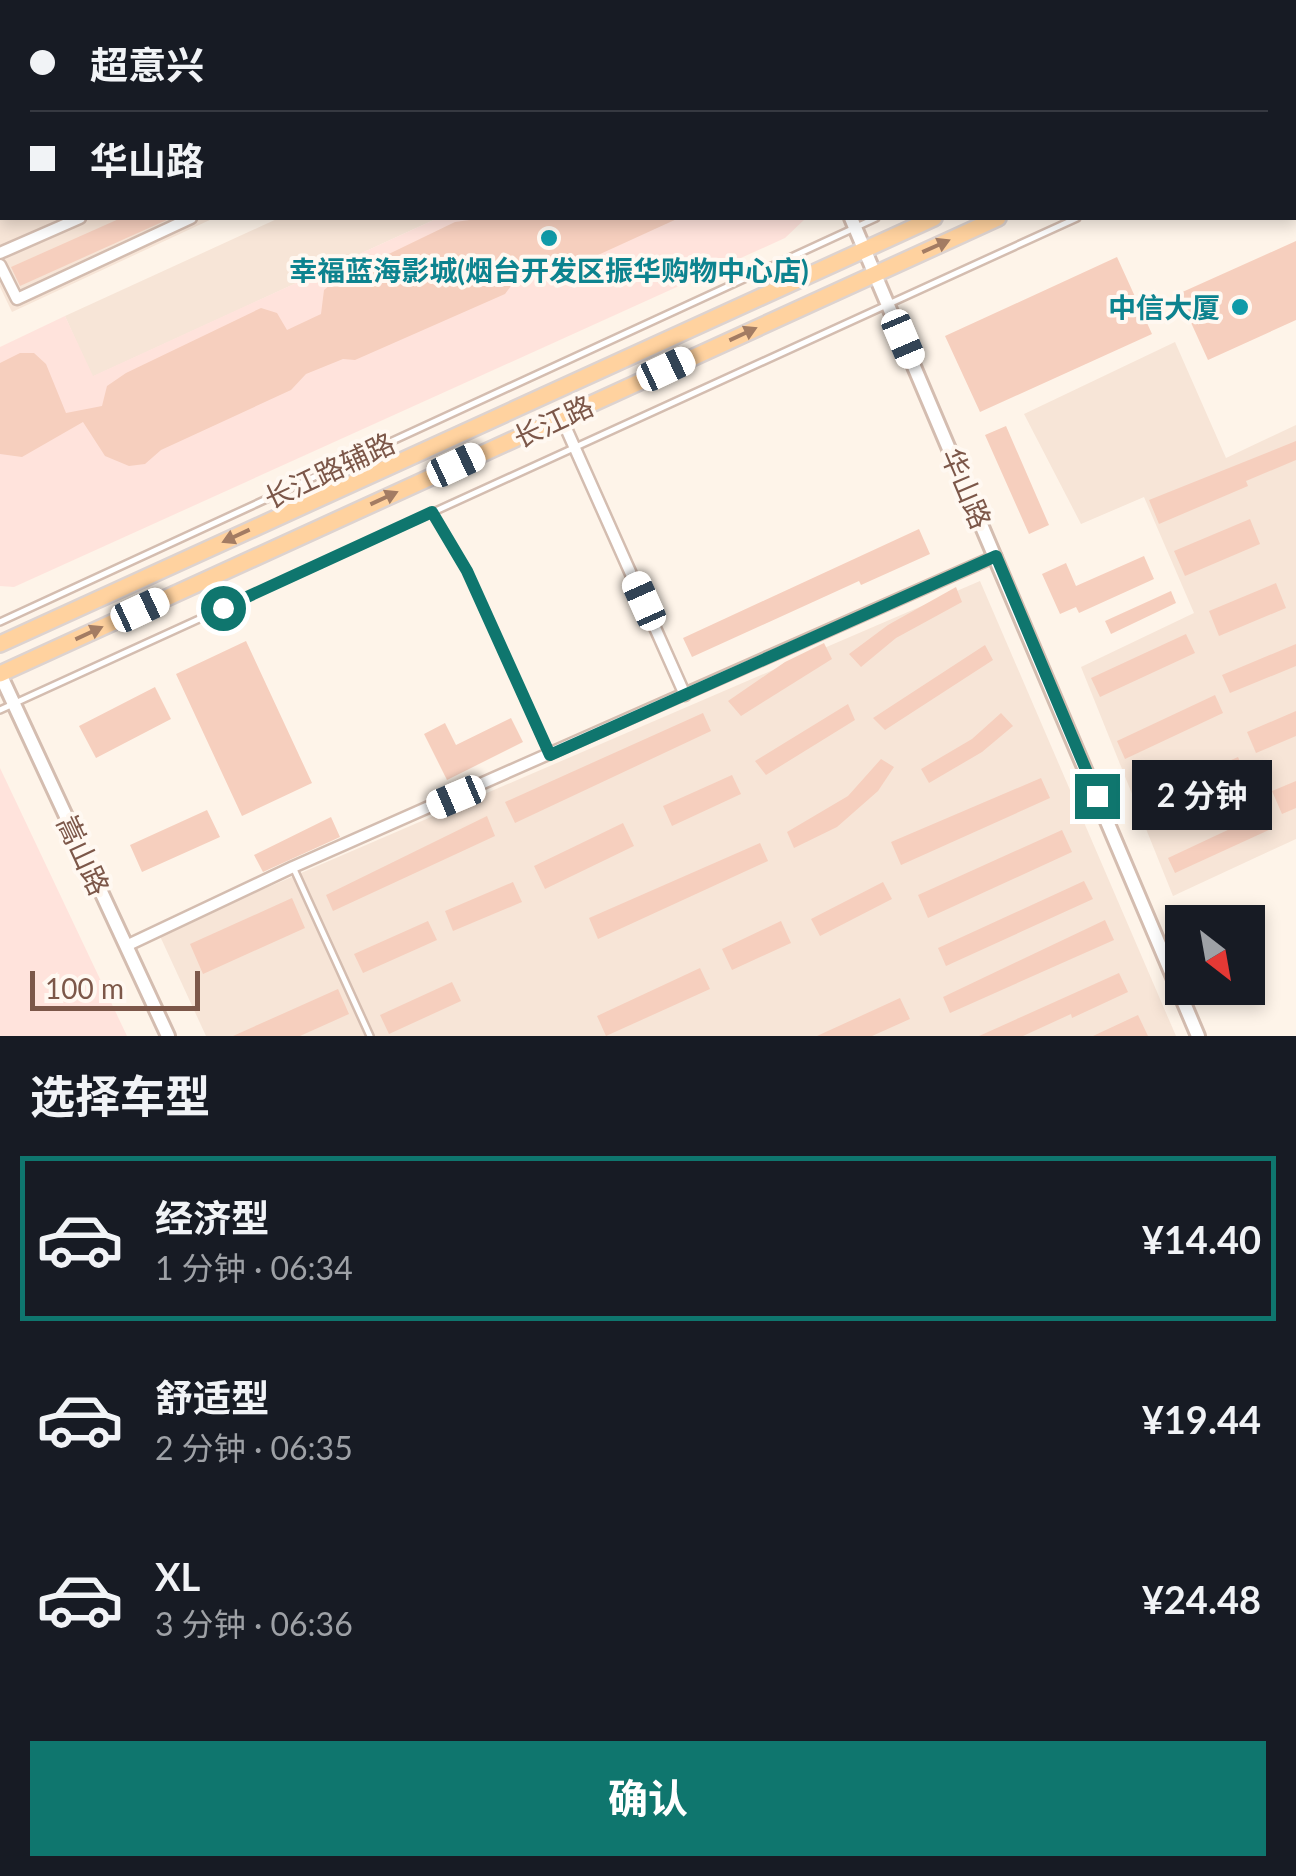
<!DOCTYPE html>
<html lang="zh">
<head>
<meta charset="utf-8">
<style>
  body { margin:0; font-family:Lato,"Noto Sans SC",sans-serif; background:#242831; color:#f1f3f6; height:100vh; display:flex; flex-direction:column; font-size:38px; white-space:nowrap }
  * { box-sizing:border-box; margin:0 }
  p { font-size:32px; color:#9ea1a6 }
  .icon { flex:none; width:55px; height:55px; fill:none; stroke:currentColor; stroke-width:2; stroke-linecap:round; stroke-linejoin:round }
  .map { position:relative; height:1036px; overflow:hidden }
  .drawer { display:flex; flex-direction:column; background:#171b24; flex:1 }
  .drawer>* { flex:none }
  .hud { position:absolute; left:0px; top:0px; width:1298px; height:220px; box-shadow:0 5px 15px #0003; display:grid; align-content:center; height:220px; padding:0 30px; background:#171b24 }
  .needle { width:65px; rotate:149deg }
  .buttons { position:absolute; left:1165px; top:905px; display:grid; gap:20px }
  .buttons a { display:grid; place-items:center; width:100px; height:100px; border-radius:0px; background:#171b24; box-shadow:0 5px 15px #0003; font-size:50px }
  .scale { position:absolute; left:30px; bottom:25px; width:170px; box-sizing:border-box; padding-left:10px; border:5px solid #7c5749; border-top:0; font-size:28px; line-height:35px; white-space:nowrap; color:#7c5749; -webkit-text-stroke:8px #fff8f1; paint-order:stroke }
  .end { position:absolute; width:45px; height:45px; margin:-22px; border:12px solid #0f766e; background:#fff; box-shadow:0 0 0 5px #fff }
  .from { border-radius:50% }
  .bubble { position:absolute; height:70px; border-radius:0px; background:#171b24; box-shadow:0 5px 15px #0003; font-size:32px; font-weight:700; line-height:70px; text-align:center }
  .car { position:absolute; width:30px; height:60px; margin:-30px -15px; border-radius:12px; box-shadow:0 0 8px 2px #0007; background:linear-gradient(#fff 24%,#345 0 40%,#fff 0 76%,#345 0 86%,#fff 0) }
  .hud b { display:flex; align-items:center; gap:35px; height:95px; font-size:38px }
  .hud b+b { border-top:2px solid #363941 }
  .hud i { width:25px; height:25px; background:#f1f3f6 }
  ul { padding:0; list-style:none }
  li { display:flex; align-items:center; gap:30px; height:165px; margin:0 20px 15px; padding:0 10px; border:5px solid transparent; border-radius:0px }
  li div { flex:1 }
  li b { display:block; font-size:38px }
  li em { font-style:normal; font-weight:700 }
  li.active { border-color:#0f766e }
  li>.icon { width:90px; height:90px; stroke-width:1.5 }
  h2 { padding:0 30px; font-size:45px; line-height:120px }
  .action { display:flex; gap:20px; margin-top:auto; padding:20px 30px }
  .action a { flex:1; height:115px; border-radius:0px; background:#0f766e; color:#fff; font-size:40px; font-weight:700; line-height:115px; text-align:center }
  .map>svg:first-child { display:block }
  .residential { fill:#f7e5d7 }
  .commercial { fill:#ffe3dc }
  .building { fill:#f6cfbe }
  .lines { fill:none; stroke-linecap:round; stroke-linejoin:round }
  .service-casing { stroke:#d4bdb0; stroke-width:10 }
  .minor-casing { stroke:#d4bdb0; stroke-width:15 }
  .tertiary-casing { stroke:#d4bdb0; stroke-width:18 }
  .primary-casing { stroke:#ddd3d0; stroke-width:20 }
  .service { stroke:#fff; stroke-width:5 }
  .minor { stroke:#fff; stroke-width:10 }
  .tertiary { stroke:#fff; stroke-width:12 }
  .primary { stroke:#ffd29f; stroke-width:15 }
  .oneway { fill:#a37c63 }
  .route { stroke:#0f766e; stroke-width:12 }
  .culture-dot { fill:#0f9aa8; stroke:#fff8f1; stroke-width:4 }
  .labels { text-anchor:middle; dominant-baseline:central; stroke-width:8; stroke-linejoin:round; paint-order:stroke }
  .culture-label { font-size:28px; font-weight:bold; fill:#0d838f; stroke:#fff8f1 }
  .street-label { font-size:28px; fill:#7c5749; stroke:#fff8f1 }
</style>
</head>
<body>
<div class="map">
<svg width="1296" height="1036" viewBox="0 0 1296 1036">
  <rect width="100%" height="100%" fill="#fef4e9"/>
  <path class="residential" d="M0 0H499L500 2H2V218H214L12 312 0 287Z
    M279 218H438L92 377 65 316Z
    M1175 342 1226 458 1296 425V839L1173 896 1081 667 1194 613 1144 497 1081 524 1024 414Z
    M980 581 1176 1036H206L159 934Z"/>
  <path class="commercial" d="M438 218H806L785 238 14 587 0 586V347L65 316 93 376Z
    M0 768 127 1036H0Z"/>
  <path class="building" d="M121 218H171L20 286 11 267Z
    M484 218H679L563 271 540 270 514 282 505 294 355 360 343 359 306 374 291 390 161 450 145 464 129 466 105 456 83 422 22 457 0 454V363L20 353H34L46 364 66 413 102 406 107 386 126 373 261 308 277 313 287 330 321 314 324 290 337 279 455 222Z
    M1296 241V320L1208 360 1178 294Z
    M1117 257 1152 334 980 412 945 336Z
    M1006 426 1049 525 1029 534 985 435Z
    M1296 441V460L1246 481 1248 486 1159 524 1149 500Z
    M1250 519 1260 544 1185 576 1174 551Z
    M919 529 930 554 861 585 859 581 692 657 683 638Z
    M1144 556 1154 579 1079 613 1076 607 1060 614 1042 574 1066 563 1076 586Z
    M1276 583 1286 608 1219 636 1209 611Z
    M956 587 962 602 896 638 861 667 849 654 888 625Z
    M1171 591 1176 603 1111 634 1105 621Z
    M1186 634 1195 653 1100 697 1091 678Z
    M246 641 312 783 242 816 176 674Z
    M824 643 832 659 741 716 728 701 785 662Z
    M1296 644V666L1230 693 1222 675Z
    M985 645 993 660 885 730 873 718Z
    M155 687 171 719 96 758 79 726Z
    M1215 695 1223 713 1125 759 1117 741Z
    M848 704 855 720 766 775 755 761Z
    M1296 711V736L1256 753 1247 732Z
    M703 713 711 731 515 823 505 802Z
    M1001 713 1013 726 982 752 929 783 921 769 972 739Z
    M511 718 523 742 447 780 424 734 445 723 456 745Z
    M1238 757 1245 773 1148 817 1140 801Z
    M881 759 894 767 878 791 837 827 794 848 787 832 848 796Z
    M732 775 741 794 672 826 663 806Z
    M1041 778 1050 798 901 865 891 842Z
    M1296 781V808L1282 814 1272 791Z
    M207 810 220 837 142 872 130 845Z
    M1264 813 1271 829 1175 873 1168 858Z
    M487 816 495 836 333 911 326 895Z
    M331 817 340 837 263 872 254 855Z
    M623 823 634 846 545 889 534 866Z
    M1062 830 1072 852 928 918 918 895Z
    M760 843 768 861 598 939 589 918Z
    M1084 881 1093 899 946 966 938 948Z
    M513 882 522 902 453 931 445 911Z
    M883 882 892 899 820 936 811 919Z
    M292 898 305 928 203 974 190 944Z
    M1105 920 1114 940 950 1013 943 997Z
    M428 921 437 940 363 973 354 954Z
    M781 921 791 943 732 970 722 949Z
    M700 968 710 989 606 1036 597 1016Z
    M1119 973 1128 992 1072 1018 1071 1014 1023 1036H979Z
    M452 982 461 1001 389 1034 380 1015Z
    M338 989 349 1014 300 1036H233Z
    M900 998 910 1019 872 1036H817Z
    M1138 1015 1148 1036H1093Z"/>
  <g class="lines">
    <g class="service-casing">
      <path id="service" d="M1295 29H1296
        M1295 119 1296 118
        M432 512 467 571 548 752
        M0 622 876 218
        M0 710 1077 218
        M293 867 370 1036"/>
    </g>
    <g class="minor-casing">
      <path id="minor" d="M46 2 47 0
        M376 2 377 0
        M0 25 2 24
        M0 253 80 218
        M0 265 17 299 191 218
        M561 417 685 695
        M126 946 293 867 996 556"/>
    </g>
    <g class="tertiary-casing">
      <path id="tertiary" d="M728 0 729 2
        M851 218 1198 1036
        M0 674 168 1036"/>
    </g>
    <g class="primary-casing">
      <path id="primary" d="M1295 54 1296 53
        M1295 83H1296
        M0 644 934 218
        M0 674 998 218"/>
    </g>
    <use href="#service" class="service"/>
    <use href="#minor" class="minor"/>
    <use href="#tertiary" class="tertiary"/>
    <use href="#primary" class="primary"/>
  </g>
  <defs><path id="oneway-solid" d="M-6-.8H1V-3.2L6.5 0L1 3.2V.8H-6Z" transform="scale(2.5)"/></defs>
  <g class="oneway">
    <use href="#oneway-solid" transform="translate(936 246) rotate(-24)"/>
    <use href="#oneway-solid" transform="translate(743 334) rotate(-25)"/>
    <use href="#oneway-solid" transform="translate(384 498) rotate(-25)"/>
    <use href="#oneway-solid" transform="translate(236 536) rotate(155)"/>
    <use href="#oneway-solid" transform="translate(89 633) rotate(-25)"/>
  </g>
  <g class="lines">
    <path class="route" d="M223 608 432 512 467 571 550 755 996 556 1097 796"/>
  </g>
  <g class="culture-dot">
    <circle cx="549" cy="238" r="10"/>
    <circle cx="1240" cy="307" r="10"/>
  </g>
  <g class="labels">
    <g class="culture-label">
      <text x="549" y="270">幸福蓝海影城(烟台开发区振华购物中心店)</text>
      <text x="1220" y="307" text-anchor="end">中信大厦</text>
    </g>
    <g class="street-label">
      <text transform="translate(553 421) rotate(-25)">长江路</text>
      <text transform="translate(329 470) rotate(-25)">长江路辅路</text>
      <text transform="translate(967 488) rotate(67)">华山路</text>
      <text transform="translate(84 855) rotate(65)">嵩山路</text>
    </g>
  </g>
</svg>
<div class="buttons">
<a><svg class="needle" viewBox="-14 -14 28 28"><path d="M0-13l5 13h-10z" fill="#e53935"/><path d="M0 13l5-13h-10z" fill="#9ea1a6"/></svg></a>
</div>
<div class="scale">100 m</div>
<i class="end from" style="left:223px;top:608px"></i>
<i class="end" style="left:1097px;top:796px"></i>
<div class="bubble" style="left:1132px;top:760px;width:140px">2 分钟</div>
<i class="car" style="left:903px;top:339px;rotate:157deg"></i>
<i class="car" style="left:666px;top:369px;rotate:65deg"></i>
<i class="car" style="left:456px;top:465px;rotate:65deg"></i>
<i class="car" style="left:644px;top:601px;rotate:336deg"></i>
<i class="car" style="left:140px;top:610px;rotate:65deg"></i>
<i class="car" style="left:456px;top:797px;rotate:247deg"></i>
<div class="hud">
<b><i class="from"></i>超意兴</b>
<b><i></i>华山路</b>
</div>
</div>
<section class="drawer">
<h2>选择车型</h2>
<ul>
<li class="active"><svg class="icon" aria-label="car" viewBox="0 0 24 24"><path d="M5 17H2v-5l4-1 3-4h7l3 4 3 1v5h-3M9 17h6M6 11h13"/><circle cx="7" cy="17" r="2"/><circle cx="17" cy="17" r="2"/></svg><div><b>经济型</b><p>1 分钟 · 06:34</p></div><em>¥14.40</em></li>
<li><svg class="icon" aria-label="car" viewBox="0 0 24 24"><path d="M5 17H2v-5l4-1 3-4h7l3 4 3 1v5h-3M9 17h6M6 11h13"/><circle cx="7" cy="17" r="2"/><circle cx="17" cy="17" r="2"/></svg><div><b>舒适型</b><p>2 分钟 · 06:35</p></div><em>¥19.44</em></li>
<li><svg class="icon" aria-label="car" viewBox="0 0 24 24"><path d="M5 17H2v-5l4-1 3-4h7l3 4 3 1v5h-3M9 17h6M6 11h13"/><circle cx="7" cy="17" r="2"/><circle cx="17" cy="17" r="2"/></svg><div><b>XL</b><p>3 分钟 · 06:36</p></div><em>¥24.48</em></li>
</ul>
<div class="action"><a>确认</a></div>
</section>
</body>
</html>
